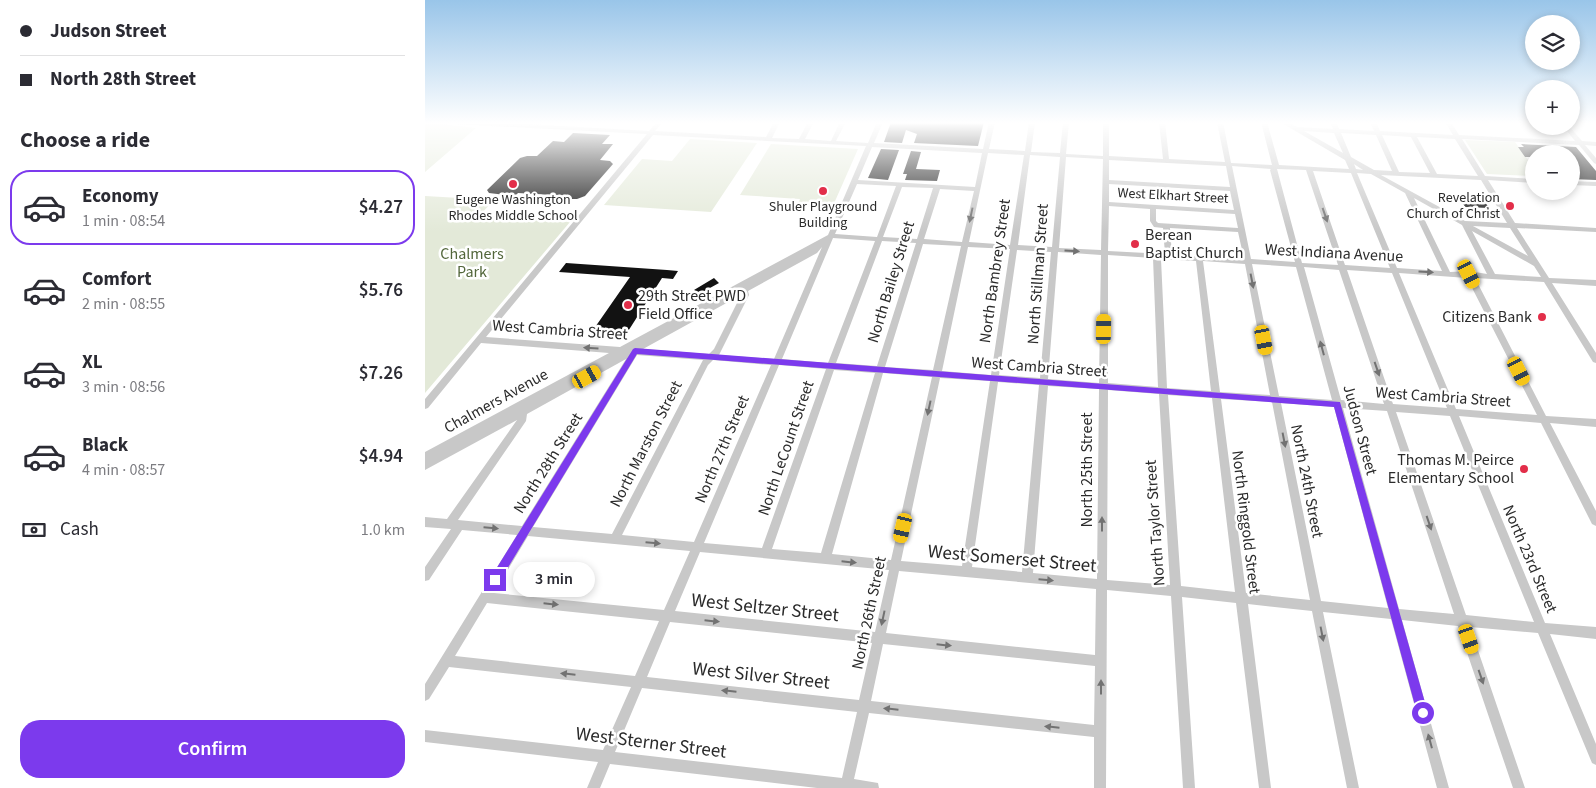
<!DOCTYPE html>
<html lang="en">
<head>
<meta charset="utf-8">
<style>
  body { margin:0; font-family:"Source Sans 3",sans-serif; background:#f2f2f3; color:#2b2b33; height:100vh; display:flex; flex-direction:column; font-size:19px; white-space:nowrap }
  * { box-sizing:border-box; margin:0 }
  p { font-size:16px; color:#7c7c81 }
  .icon { flex:none; width:28px; height:28px; fill:none; stroke:currentColor; stroke-width:2; stroke-linecap:round; stroke-linejoin:round }
  .map { position:relative; flex:1; overflow:hidden }
  .drawer { display:flex; flex-direction:column; background:#fff; width:425px }
  .drawer>* { flex:none }
  .hud { display:grid; align-content:center; height:110px; padding:0 20px; background:#fff }
  .tools { position:absolute; left:1100px; top:15px; display:grid; gap:10px }
  .tools a { display:grid; place-items:center; width:55px; height:55px; border-radius:50%; background:#fff; box-shadow:0 2px 8px #0003; font-size:25px }
  .end { position:absolute; width:22px; height:22px; margin:-11px; border:6px solid #7c3aed; background:#fff; box-shadow:0 0 0 2px #fff }
  .from { border-radius:50% }
  .bubble { position:absolute; height:35px; border-radius:18px; background:#fff; box-shadow:0 2px 8px #0003; font-size:16px; font-weight:600; line-height:35px; text-align:center }
  .car { position:absolute; width:15px; height:30px; margin:-15px -8px; border-radius:6px; box-shadow:0 0 4px 1px #0007; background:linear-gradient(#f5c518 24%,#345 0 40%,#f5c518 0 76%,#345 0 86%,#f5c518 0) }
  .hud b { display:flex; align-items:center; gap:18px; height:48px; font-size:19px }
  .hud b+b { border-top:1px solid #e1e1e2 }
  .hud i { width:12px; height:12px; background:#2b2b33 }
  ul { padding:0; list-style:none }
  li { display:flex; align-items:center; gap:15px; height:75px; margin:0 10px 8px; padding:0 10px; border:2px solid transparent; border-radius:20px }
  li div { flex:1 }
  li b { display:block; font-size:19px }
  li em { font-style:normal; font-weight:600 }
  li.on { border-color:#7c3aed }
  li>.icon { width:45px; height:45px; stroke-width:1.5 }
  h2 { padding:0 20px; font-size:22px; line-height:60px }
  .pay { display:flex; align-items:center; gap:12px; height:55px; padding:0 20px; font-size:19px }
  .pay p { margin-inline-start:auto }
  .action { display:flex; gap:10px; margin-top:auto; padding:10px 20px }
  .action a { flex:1; height:58px; border-radius:20px; background:#7c3aed; color:#fff; font-size:20px; font-weight:600; line-height:58px; text-align:center }
  main { display:flex; flex:1; min-height:0 }
  .map>svg:first-child { display:block }
  .green { fill:#e3e9d8 }
  .building { fill:#121212 }
  .lines { fill:none; stroke-linecap:round; stroke-linejoin:round }
  .minor { fill:#c8c8c8; fill-rule:evenodd }
  .oneway { fill:#727272 }
  .route { fill:#7c3aed }
  .poi-dot { fill:#e22e49; stroke:#fff; stroke-width:2 }
  .labels { text-anchor:middle; dominant-baseline:central; stroke-width:5; stroke-linejoin:round; paint-order:stroke }
  .far-street-label { font-size:14px; fill:#2b2b2b; stroke:#fff }
  .far-poi-label { font-size:14px; fill:#2b2b2b; stroke:#fff }
  .poi-label { font-size:16px; fill:#2b2b2b; stroke:#fff; text-anchor:start }
  .street-label { font-size:16px; fill:#2b2b2b; stroke:#fff }
  .park-label { font-size:16px; fill:#52663a; stroke:#fff }
  .near-street-label { font-size:19px; fill:#2b2b2b; stroke:#fff }
</style>
</head>
<body>
<main>
<section class="drawer">
<div class="hud">
<b><i class="from"></i>Judson Street</b>
<b><i></i>North 28th Street</b>
</div>
<h2>Choose a ride</h2>
<ul>
<li class="on"><svg class="icon" aria-label="car" viewBox="0 0 24 24"><path d="M5 17H2v-5l4-1 3-4h7l3 4 3 1v5h-3M9 17h6M6 11h13"/><circle cx="7" cy="17" r="2"/><circle cx="17" cy="17" r="2"/></svg><div><b>Economy</b><p>1 min · 08:54</p></div><em>$4.27</em></li>
<li><svg class="icon" aria-label="car" viewBox="0 0 24 24"><path d="M5 17H2v-5l4-1 3-4h7l3 4 3 1v5h-3M9 17h6M6 11h13"/><circle cx="7" cy="17" r="2"/><circle cx="17" cy="17" r="2"/></svg><div><b>Comfort</b><p>2 min · 08:55</p></div><em>$5.76</em></li>
<li><svg class="icon" aria-label="car" viewBox="0 0 24 24"><path d="M5 17H2v-5l4-1 3-4h7l3 4 3 1v5h-3M9 17h6M6 11h13"/><circle cx="7" cy="17" r="2"/><circle cx="17" cy="17" r="2"/></svg><div><b>XL</b><p>3 min · 08:56</p></div><em>$7.26</em></li>
<li><svg class="icon" aria-label="car" viewBox="0 0 24 24"><path d="M5 17H2v-5l4-1 3-4h7l3 4 3 1v5h-3M9 17h6M6 11h13"/><circle cx="7" cy="17" r="2"/><circle cx="17" cy="17" r="2"/></svg><div><b>Black</b><p>4 min · 08:57</p></div><em>$4.94</em></li>
</ul>
<div class="pay"><svg class="icon" aria-label="cash" viewBox="0 0 24 24"><path d="M3 7h18v10H3z"/><circle cx="12" cy="12" r="2"/></svg>Cash<p>1.0 km</p></div>
<div class="action"><a>Confirm</a></div>
</section>
<div class="map">
<svg width="1171" height="788" viewBox="0 0 1171 788">
  <rect width="100%" height="100%" fill="#fff"/>
  <path class="green" d="M0 122 51 128 0 172Z
    M265 139 332 143 286 212 179 205 217 159 247 161Z
    M1040 140 1090 142 1109 168V176L1062 174Z
    M346 144 433 149 407 208 372 206 375 199 315 195Z
    M0 196 69 200 55 215 145 222 0 393Z"/>
  <path class="building" d="M466 122H559L553 146 489 143 492 134 481 130 477 143 459 142Z
    M148 133 185 135 177 144H188L175 160 185 161 188 164 160 196 152 199H140L124 198 128 195 93 193 90 196 64 193 62 190 95 158 102 156H112L128 141 139 142Z
    M1096 144 1151 147 1171 171V180L1146 179V154H1109V157H1100L1093 147H1099Z
    M456 149 474 150 463 180 443 178Z
    M486 151 496 152 491 169 515 170 512 181 480 180 482 174H478Z
    M1036 200 1060 202 1064 208 1040 207Z
    M141 263 242 270 253 271 248 279 237 278 200 336 166 333 205 277 134 272Z
    M289 278 294 283 274 294 269 290Z"/>
  <g class="lines">
    <path class="minor" d="M26 122H64L224 131 232 122H238L230 131 341 137 349 122H355L347 138 374 139 383 122H389L380 139 406 141 415 122H421L411 141 443 143 452 122H458L449 143 558 149 564 122H570L564 149 600 151 604 122H610L606 152 635 153 638 122H644L641 154 678 156V122H684V156L738 159 734 122H740L744 159 800 162 792 122H798L806 163 847 165 836 122H842L854 165 924 169 920 160 855 122H863L872 127 908 129 905 122H911L914 129 949 131 945 122H951L955 131 1028 135 1020 122H1026L1034 135 1150 141 1138 126H1144L1157 141 1171 142V146L1160 145 1171 158V164L1169 163 1154 145 1037 139 1060 176 1109 179V183L1063 180 1090 223 1171 228V232L1092 228 1124 278 1171 280V286L1127 283 1171 353V363L1168 362 1119 282 1050 278 1121 416 1171 419V427L1125 423 1171 511V526L1167 524 1116 423 1034 416 1120 623 1171 627V639L1125 634 1171 744V765L1167 763 1113 633 1045 627 1100 788H1088L1033 626 977 620 1024 788H1012L966 619 898 612 934 788H922L887 611 823 604 846 788H834L811 603 757 597 770 788H758L746 596 682 590 681 788H669V737L444 713 429 779 453 783 454 788H392L185 764 175 788H162L173 762 0 742V730L178 750 206 687 24 667 4 699 0 701V684L92 535 37 530 4 580 0 581V567L26 529 0 527V517L22 519 92 420 0 470V461H1H0V452L184 353 56 343 3 408 0 409V399L222 134 29 124ZM879 131 909 133 918 153ZM916 133 951 135 967 171 949 170 926 157ZM228 135 441 146 403 235 195 347 61 337ZM957 135 986 137 1005 173 974 172ZM992 137 1030 139 1053 176 1012 174ZM447 147 557 153 550 187 433 180ZM563 153 599 155 585 245 544 242ZM605 155 635 157 627 247 593 245ZM641 157 678 159 676 250 634 248ZM684 160 801 166 805 187 684 180ZM929 164 938 170 931 169ZM807 166 846 169 845 170 870 262 826 259ZM852 169 881 170 913 265 877 263ZM888 171 926 173 965 268 920 265ZM932 173 946 174 980 193 1017 271 972 268ZM956 175 1056 180 1082 223 1040 221ZM432 184 471 186 452 237 410 234ZM684 184 805 191 809 210 684 202ZM477 187 508 188 492 239 458 237ZM515 189 549 191 537 242 499 239ZM989 198 1037 225 1062 274 1044 271 1025 272ZM684 206 725 209V221L729 227 738 228 740 254 683 251ZM731 209 810 214 813 228 733 223 731 221ZM1048 226 1085 228 1103 256ZM745 228 813 232 819 259 747 255ZM1047 231 1109 266 1116 277 1070 274ZM408 238 450 241 403 363 357 359ZM457 241 491 243 452 366 411 363ZM498 244 536 246 508 370 460 367ZM397 247 349 359 294 355 324 295 323 291 392 253ZM543 247 585 249 566 375 517 371ZM592 250 626 252 615 378 574 375ZM633 252 676 255 674 383 623 379ZM683 255 728 258 733 387 683 383ZM736 259 771 261 786 391 742 388ZM778 261 820 264 845 395 795 392ZM827 264 871 267 907 400 854 396ZM879 267 914 270 959 404 916 400ZM922 270 967 273 1022 408 968 404ZM974 273 1042 278 1112 415 1031 409ZM316 295 289 349 284 354 218 349ZM212 355 278 360 187 534 108 527ZM201 359 97 526 33 520 101 421 102 414ZM288 360 346 365 269 542 197 535 283 365ZM354 365 401 369 337 548 279 543ZM409 370 450 373 396 553 347 549ZM458 373 507 377 466 560 407 554ZM515 378 565 381 537 566 476 561ZM573 382 614 385 597 572 547 567ZM623 386 674 389 672 579 608 573ZM683 390 734 394 745 585 682 580ZM743 395 787 398 810 592 756 586ZM796 399 847 402 885 600 821 593ZM856 403 909 407 963 608 896 601ZM918 408 962 411 1029 614 974 609ZM971 412 1025 416 1109 622 1041 615ZM103 536 265 551 239 610 69 593ZM275 552 464 570 450 632 250 611ZM474 571 671 589 670 655 461 633ZM62 603 234 621 210 676 30 656ZM245 622 447 643 434 700 222 677ZM458 644 670 666 669 725 446 701ZM217 688 432 712 417 778 190 752Z
      M1146 181 1171 182V186L1146 185Z"/>
  </g>
  <defs><path id="oneway-solid" d="M-6-.8H1V-3.2L6.5 0L1 3.2V.8H-6Z" transform="scale(1.25)"/></defs>
  <g class="oneway">
    <use href="#oneway-solid" transform="translate(546 215) rotate(102)"/>
    <use href="#oneway-solid" transform="translate(900 215) rotate(71)"/>
    <use href="#oneway-solid" transform="translate(647 251) rotate(4)"/>
    <use href="#oneway-solid" transform="translate(1001 272) rotate(4)"/>
    <use href="#oneway-solid" transform="translate(827 281) rotate(79)"/>
    <use href="#oneway-solid" transform="translate(166 348) rotate(-176)"/>
    <use href="#oneway-solid" transform="translate(897 348) rotate(-105)"/>
    <use href="#oneway-solid" transform="translate(952 369) rotate(71)"/>
    <use href="#oneway-solid" transform="translate(504 408) rotate(102)"/>
    <use href="#oneway-solid" transform="translate(859 440) rotate(79)"/>
    <use href="#oneway-solid" transform="translate(1004 523) rotate(71)"/>
    <use href="#oneway-solid" transform="translate(677 524) rotate(-90)"/>
    <use href="#oneway-solid" transform="translate(66 528) rotate(5)"/>
    <use href="#oneway-solid" transform="translate(228 543) rotate(5)"/>
    <use href="#oneway-solid" transform="translate(424 562) rotate(6)"/>
    <use href="#oneway-solid" transform="translate(621 580) rotate(5)"/>
    <use href="#oneway-solid" transform="translate(126 604) rotate(6)"/>
    <use href="#oneway-solid" transform="translate(458 618) rotate(102)"/>
    <use href="#oneway-solid" transform="translate(287 621) rotate(6)"/>
    <use href="#oneway-solid" transform="translate(897 634) rotate(79)"/>
    <use href="#oneway-solid" transform="translate(519 645) rotate(6)"/>
    <use href="#oneway-solid" transform="translate(143 674) rotate(-174)"/>
    <use href="#oneway-solid" transform="translate(1056 677) rotate(71)"/>
    <use href="#oneway-solid" transform="translate(676 687) rotate(-90)"/>
    <use href="#oneway-solid" transform="translate(304 691) rotate(-174)"/>
    <use href="#oneway-solid" transform="translate(466 709) rotate(-174)"/>
    <use href="#oneway-solid" transform="translate(627 727) rotate(-174)"/>
    <use href="#oneway-solid" transform="translate(1005 741) rotate(-105)"/>
  </g>
  <linearGradient id="sky" x2="0" y2="1"><stop stop-color="#99c5e9"/><stop offset="0.53" stop-color="#fff"/><stop offset="1" stop-color="#fff" stop-opacity="0"/></linearGradient>
  <rect width="1171" height="232" fill="url(#sky)"/>
  <path class="route" d="M210 348 915 402 1003 713 1002 717 998 719 993 717 992 713 909 407 212 354 73 584H66V577L208 349Z"/>
  <g class="poi-dot">
    <circle cx="88" cy="184" r="5"/>
    <circle cx="398" cy="191" r="5"/>
    <circle cx="1085" cy="206" r="5"/>
    <circle cx="710" cy="244" r="5"/>
    <circle cx="203" cy="305" r="5"/>
    <circle cx="1117" cy="317" r="5"/>
    <circle cx="1099" cy="469" r="5"/>
  </g>
  <g class="labels">
    <g class="far-street-label">
      <text transform="translate(748 196) rotate(3)">West Elkhart Street</text>
    </g>
    <g class="far-poi-label">
      <text x="1075" y="198" text-anchor="end">Revelation<tspan x="1075" dy="16">Church of Christ</tspan></text>
      <text x="88" y="200">Eugene Washington<tspan x="88" dy="16">Rhodes Middle School</tspan></text>
      <text x="398" y="207">Shuler Playground<tspan x="398" dy="16">Building</tspan></text>
    </g>
    <g class="poi-label">
      <text x="720" y="235">Berean<tspan x="720" dy="18">Baptist Church</tspan></text>
      <text x="213" y="296">29th Street PWD<tspan x="213" dy="18">Field Office</tspan></text>
      <text x="1107" y="317" text-anchor="end">Citizens Bank</text>
      <text x="1089" y="460" text-anchor="end">Thomas M. Peirce<tspan x="1089" dy="18">Elementary School</tspan></text>
    </g>
    <g class="street-label">
      <text transform="translate(909 253) rotate(3)">West Indiana Avenue</text>
      <text transform="translate(570 271) rotate(-82)">North Bambrey Street</text>
      <text transform="translate(613 274) rotate(-86)">North Stillman Street</text>
      <text transform="translate(466 282) rotate(-73)">North Bailey Street</text>
      <text transform="translate(135 330) rotate(4)">West Cambria Street</text>
      <text transform="translate(614 367) rotate(4)">West Cambria Street</text>
      <text transform="translate(1018 397) rotate(4)">West Cambria Street</text>
      <text transform="translate(71 401) rotate(-29)">Chalmers Avenue</text>
      <text transform="translate(935 430) rotate(75)">Judson Street</text>
      <text transform="translate(221 444) rotate(-63)">North Marston Street</text>
      <text transform="translate(361 448) rotate(-71)">North LeCount Street</text>
      <text transform="translate(297 449) rotate(-67)">North 27th Street</text>
      <text transform="translate(123 463) rotate(-58)">North 28th Street</text>
      <text transform="translate(662 470) rotate(-90)">North 25th Street</text>
      <text transform="translate(882 481) rotate(79)">North 24th Street</text>
      <text transform="translate(821 522) rotate(83)">North Ringgold Street</text>
      <text transform="translate(730 523) rotate(-94)">North Taylor Street</text>
      <text transform="translate(1105 559) rotate(67)">North 23rd Street</text>
      <text transform="translate(444 613) rotate(-78)">North 26th Street</text>
    </g>
    <g class="park-label">
      <text x="47" y="254">Chalmers<tspan x="47" dy="18">Park</tspan></text>
    </g>
    <g class="near-street-label">
      <text transform="translate(587 559) rotate(5)">West Somerset Street</text>
      <text transform="translate(340 608) rotate(6)">West Seltzer Street</text>
      <text transform="translate(336 676) rotate(6)">West Silver Street</text>
      <text transform="translate(226 743) rotate(7)">West Sterner Street</text>
    </g>
  </g>
</svg>
<div class="tools">
<a><svg class="icon" aria-label="layers" viewBox="0 0 24 24"><path d="M12 4l9 5-9 5-9-5zM3 14l9 5 9-5"/></svg></a>
<a>+</a>
<a>−</a>
</div>
<i class="end from" style="left:998px;top:713px"></i>
<i class="end" style="left:70px;top:580px"></i>
<div class="bubble" style="left:88px;top:562px;width:82px">3 min</div>
<i class="car" style="left:1044px;top:274px;rotate:153deg"></i>
<i class="car" style="left:679px;top:329px;rotate:1deg"></i>
<i class="car" style="left:839px;top:340px;rotate:169deg"></i>
<i class="car" style="left:1094px;top:371px;rotate:153deg"></i>
<i class="car" style="left:162px;top:377px;rotate:61deg"></i>
<i class="car" style="left:478px;top:528px;rotate:193deg"></i>
<i class="car" style="left:1044px;top:639px;rotate:161deg"></i>
</div>
</main>
</body>
</html>
